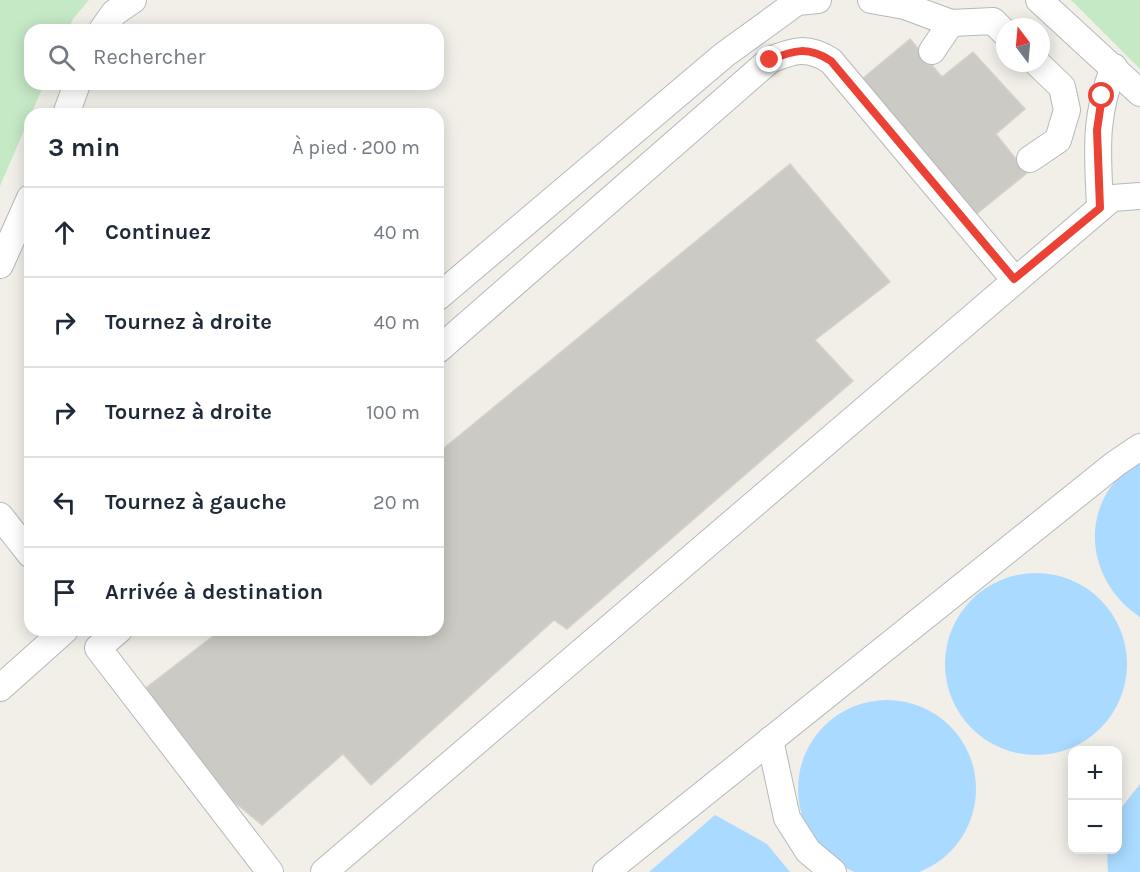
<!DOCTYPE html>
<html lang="fr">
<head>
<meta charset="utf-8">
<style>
  :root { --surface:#fff; --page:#f2f2f3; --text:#1f2937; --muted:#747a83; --line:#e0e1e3 }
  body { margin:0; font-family:Karla,sans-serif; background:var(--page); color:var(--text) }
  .controls { position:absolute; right:18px; bottom:18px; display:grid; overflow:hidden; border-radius:12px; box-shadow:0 3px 15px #0003 }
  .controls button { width:54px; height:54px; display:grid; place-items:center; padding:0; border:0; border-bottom:2px solid var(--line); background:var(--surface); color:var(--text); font:30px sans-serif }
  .compass { position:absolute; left:996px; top:18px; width:54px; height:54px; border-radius:50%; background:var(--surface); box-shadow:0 3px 15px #0003; rotate:344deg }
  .stop { position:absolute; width:18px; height:18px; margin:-14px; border:4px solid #ea4335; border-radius:50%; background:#fff }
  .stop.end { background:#ea4335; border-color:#fff; box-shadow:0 2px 6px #0008 }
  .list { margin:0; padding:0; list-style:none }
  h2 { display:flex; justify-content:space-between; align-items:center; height:78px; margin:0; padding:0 24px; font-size:26px }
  h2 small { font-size:20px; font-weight:400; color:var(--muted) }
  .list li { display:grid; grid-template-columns:39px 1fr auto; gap:18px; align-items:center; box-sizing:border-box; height:90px; padding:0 24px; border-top:2px solid var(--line) }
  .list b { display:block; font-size:22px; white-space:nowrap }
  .list em { font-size:20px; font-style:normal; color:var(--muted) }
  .icon { flex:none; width:33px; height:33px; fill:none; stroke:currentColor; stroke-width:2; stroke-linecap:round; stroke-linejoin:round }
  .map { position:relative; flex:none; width:1140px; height:872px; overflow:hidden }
  .search { position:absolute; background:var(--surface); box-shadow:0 3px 15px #0003; left:24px; top:24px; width:420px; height:66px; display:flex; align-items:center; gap:15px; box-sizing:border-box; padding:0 21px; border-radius:18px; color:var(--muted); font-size:22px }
  .panel { position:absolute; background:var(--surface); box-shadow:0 3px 15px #0003; left:24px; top:108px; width:420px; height:528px; border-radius:18px }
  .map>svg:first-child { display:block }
  .green { fill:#c5e8c5 }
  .water { fill:#aadaff }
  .building { fill:#cccac5; stroke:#d6d1c6; stroke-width:1.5 }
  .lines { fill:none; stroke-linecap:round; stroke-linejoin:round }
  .minor-casing { stroke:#b5b8bc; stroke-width:28 }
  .minor { stroke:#fff; stroke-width:26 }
  .route { stroke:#ea4335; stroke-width:8 }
</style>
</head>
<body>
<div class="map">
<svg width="1140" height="872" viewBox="0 0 1140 872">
  <rect width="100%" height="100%" fill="#f1efe8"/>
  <g class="green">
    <polygon points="0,0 89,0 73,19 68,30 30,30 30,84 44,84 0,186"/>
    <polygon points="1071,0 1140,0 1140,69"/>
  </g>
  <g class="water">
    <path d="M1140 460V617C1097 589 1080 532 1110 488 1118 476 1129 468 1140 460Z"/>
    <circle cx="1036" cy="664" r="91"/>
    <circle cx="887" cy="789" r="89"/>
    <polygon points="1140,784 1140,872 1108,872 1107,850 1118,850 1118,812"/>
    <polygon points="715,815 767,844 790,872 649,872"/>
  </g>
  <g class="building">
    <polygon points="910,39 942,77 973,52 1025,109 996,134 1027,173 974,216 862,79"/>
    <polygon points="790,164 890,282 815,340 853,381 567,629 554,620 371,785 343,754 262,825 192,767 146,688 221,630 438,630 438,453"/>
  </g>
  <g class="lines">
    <g class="minor-casing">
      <g id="minor">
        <polyline points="871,0 905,6 951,23 993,21 1005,33"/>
        <polyline points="1039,0 1140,93"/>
        <polyline points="102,30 114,13 133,0"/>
        <polyline points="932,51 951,23"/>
        <polyline points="66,114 77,84"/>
        <polyline points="1030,159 1058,140 1067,110 1062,87 1037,63"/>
        <path d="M1100 208C1098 154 1093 119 1114 67"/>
        <polyline points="0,265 30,198"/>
        <polyline points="438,297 724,55 797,2 818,0"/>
        <path d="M438 350 770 60C794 50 808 46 831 61L1014 279"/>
        <polyline points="0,516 30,554"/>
        <polyline points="119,630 98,648 270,872"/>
        <polyline points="0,688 65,630"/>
        <polyline points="770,740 787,818 808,851 833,872"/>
        <polyline points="324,872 1112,198 1140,196"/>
        <polyline points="606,872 1115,464 1140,447"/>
      </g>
    </g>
    <use href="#minor" class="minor"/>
  </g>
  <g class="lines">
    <path class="route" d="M770 60C794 50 808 46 831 61L1014 279 1100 208 1097 130 1102 96"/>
  </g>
</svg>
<div class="controls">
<button>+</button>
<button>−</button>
</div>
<svg class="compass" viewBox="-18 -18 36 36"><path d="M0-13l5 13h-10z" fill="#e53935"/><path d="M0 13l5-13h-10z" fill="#747a83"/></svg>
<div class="stop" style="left:1102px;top:96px"></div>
<div class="stop end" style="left:770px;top:60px"></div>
<div class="search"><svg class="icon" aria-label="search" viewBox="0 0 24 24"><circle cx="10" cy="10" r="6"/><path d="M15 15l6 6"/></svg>Rechercher</div>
<section class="panel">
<h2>3 min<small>À pied · 200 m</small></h2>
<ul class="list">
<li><svg class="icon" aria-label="ahead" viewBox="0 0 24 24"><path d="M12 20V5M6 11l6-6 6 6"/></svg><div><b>Continuez</b></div><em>40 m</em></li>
<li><svg class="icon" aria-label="right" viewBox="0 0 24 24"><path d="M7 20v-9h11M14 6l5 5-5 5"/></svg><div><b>Tournez à droite</b></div><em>40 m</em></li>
<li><svg class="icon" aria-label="right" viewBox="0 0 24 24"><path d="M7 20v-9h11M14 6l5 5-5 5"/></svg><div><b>Tournez à droite</b></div><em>100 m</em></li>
<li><svg class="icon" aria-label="left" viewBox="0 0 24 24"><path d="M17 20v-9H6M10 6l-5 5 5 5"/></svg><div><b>Tournez à gauche</b></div><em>20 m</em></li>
<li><svg class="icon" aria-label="arrive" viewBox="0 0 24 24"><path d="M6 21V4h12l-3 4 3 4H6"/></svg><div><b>Arrivée à destination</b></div></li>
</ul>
</section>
</div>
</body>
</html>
